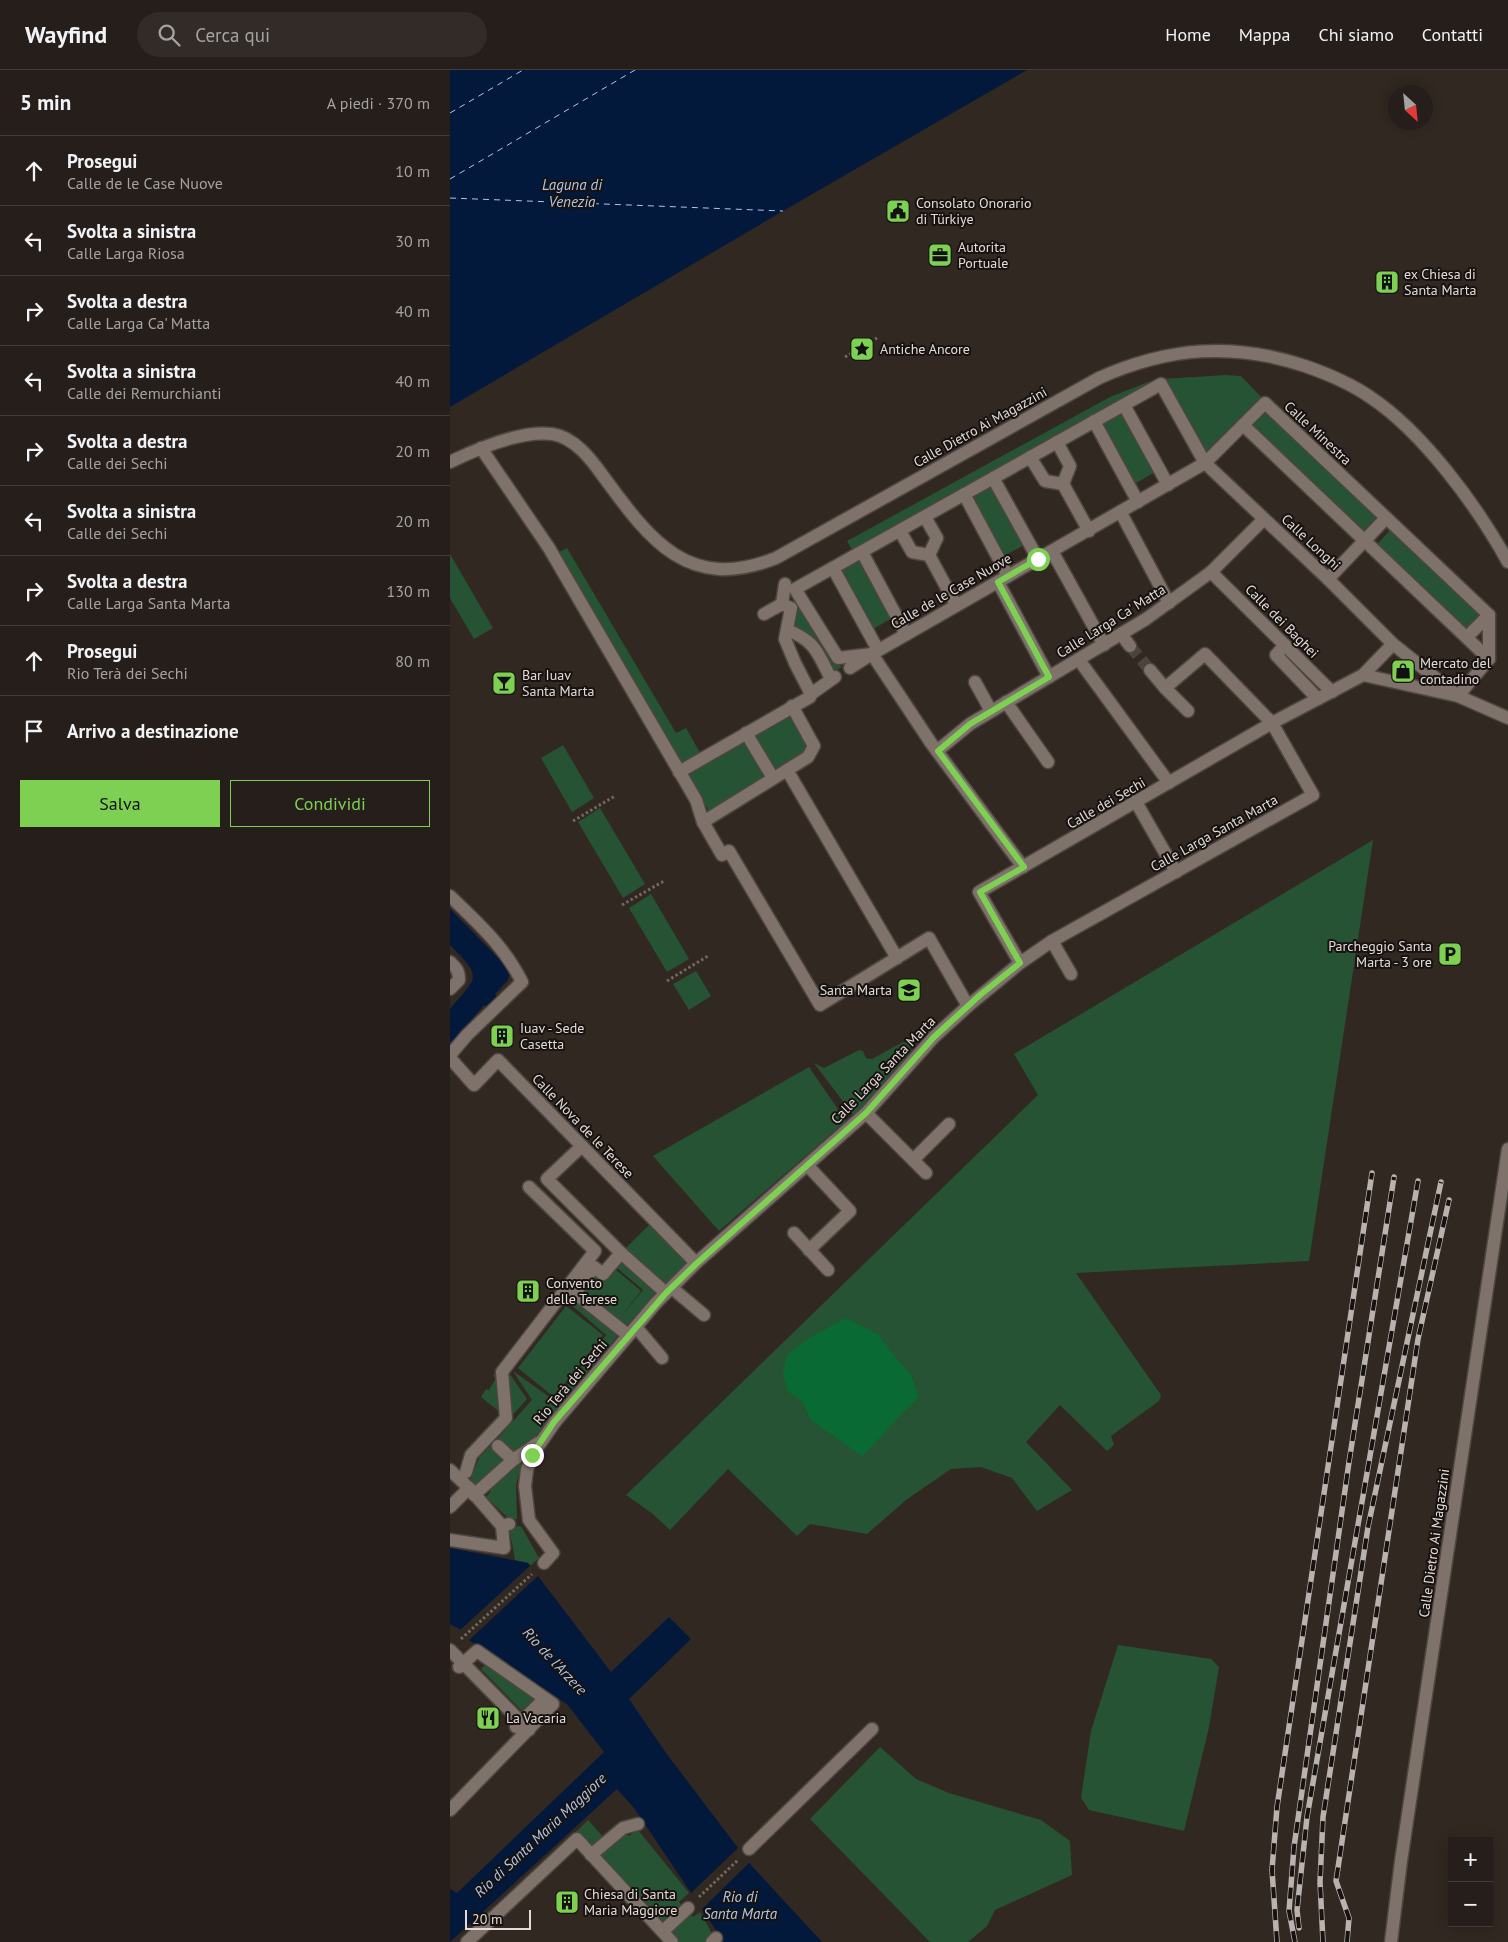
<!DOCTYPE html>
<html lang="it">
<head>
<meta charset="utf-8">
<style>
  :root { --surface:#261e1a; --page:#322b27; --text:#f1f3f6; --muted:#a4a2a2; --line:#423c39; --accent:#7ed053 }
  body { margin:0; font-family:"PT Sans",sans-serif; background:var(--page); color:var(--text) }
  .controls { position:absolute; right:15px; bottom:15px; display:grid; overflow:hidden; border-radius:0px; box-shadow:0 2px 12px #0003 }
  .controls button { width:45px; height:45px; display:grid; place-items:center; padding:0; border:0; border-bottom:1px solid var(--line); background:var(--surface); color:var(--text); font:25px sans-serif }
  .compass { position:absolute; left:938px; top:15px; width:45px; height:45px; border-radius:50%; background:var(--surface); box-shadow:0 2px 12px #0003; rotate:153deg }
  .scale { position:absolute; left:15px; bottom:12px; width:66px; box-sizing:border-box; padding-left:5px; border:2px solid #e2dbd7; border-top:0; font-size:14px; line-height:18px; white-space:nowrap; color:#e2dbd7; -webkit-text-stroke:4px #17120f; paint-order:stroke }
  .stop { position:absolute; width:15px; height:15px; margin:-11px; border:4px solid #7ed053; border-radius:50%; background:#fff }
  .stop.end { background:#7ed053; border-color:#fff; box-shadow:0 1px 5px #0008 }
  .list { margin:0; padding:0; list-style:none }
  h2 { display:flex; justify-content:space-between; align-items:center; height:65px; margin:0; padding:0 20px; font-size:21px }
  h2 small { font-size:16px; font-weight:400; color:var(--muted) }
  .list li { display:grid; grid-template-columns:32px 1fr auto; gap:15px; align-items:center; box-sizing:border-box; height:70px; padding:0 20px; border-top:1px solid var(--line) }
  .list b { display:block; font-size:19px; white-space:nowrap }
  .list p { margin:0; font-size:16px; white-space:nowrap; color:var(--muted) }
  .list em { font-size:16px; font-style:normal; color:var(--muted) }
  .actions { display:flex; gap:10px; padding:15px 20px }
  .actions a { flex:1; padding:11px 0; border:1px solid var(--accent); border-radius:0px; text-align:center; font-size:18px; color:var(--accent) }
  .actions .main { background:var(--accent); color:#111 }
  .icon { flex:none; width:28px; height:28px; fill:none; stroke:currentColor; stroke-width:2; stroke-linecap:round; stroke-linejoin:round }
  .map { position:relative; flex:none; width:1058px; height:1872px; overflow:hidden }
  header { display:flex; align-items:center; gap:30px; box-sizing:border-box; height:70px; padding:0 25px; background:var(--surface); border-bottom:1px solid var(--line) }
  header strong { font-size:24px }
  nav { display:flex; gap:28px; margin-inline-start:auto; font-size:18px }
  .search { width:350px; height:45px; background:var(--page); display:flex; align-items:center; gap:12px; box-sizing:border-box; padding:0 18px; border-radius:28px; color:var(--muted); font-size:19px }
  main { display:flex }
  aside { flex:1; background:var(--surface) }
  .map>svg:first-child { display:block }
  .green { fill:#265333 }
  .forest { fill:#096a33 }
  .water { fill:#02193b }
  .pier { fill:#322822 }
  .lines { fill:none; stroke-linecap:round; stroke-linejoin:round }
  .ferry { stroke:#adc7ec; stroke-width:1; stroke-dasharray:6 5; stroke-linecap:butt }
  .street-tunnel { stroke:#4c433d; stroke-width:12; stroke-dasharray:12 6; stroke-linecap:butt }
  .street-casing { stroke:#4e4640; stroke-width:15 }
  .path { stroke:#706862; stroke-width:3; stroke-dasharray:2.5 2.5; stroke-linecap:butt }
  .street { stroke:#7e726b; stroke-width:12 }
  .rail-casing { stroke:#b9b2ad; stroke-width:5.5 }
  .rail { stroke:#17120f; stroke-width:4; stroke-dasharray:11; stroke-linecap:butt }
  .route { stroke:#7ed053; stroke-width:6 }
  .labels { text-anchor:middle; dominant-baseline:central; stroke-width:4; stroke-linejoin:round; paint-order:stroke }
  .poi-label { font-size:14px; fill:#e2dbd7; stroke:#17120f; text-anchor:start }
  .street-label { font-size:14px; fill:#e2dbd7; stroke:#17120f }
  .water-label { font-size:15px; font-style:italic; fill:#adc7ec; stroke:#17120f }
</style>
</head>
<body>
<header>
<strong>Wayfind</strong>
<div class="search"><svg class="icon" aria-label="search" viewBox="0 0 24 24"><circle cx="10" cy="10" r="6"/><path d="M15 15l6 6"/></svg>Cerca qui</div>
<nav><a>Home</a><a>Mappa</a><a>Chi siamo</a><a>Contatti</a></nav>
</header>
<main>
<aside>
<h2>5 min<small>A piedi · 370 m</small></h2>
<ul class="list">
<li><svg class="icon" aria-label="ahead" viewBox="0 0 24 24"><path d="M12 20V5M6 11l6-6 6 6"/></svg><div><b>Prosegui</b><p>Calle de le Case Nuove</p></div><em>10 m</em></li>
<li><svg class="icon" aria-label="left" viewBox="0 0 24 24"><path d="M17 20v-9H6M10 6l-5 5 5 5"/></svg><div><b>Svolta a sinistra</b><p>Calle Larga Riosa</p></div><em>30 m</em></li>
<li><svg class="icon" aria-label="right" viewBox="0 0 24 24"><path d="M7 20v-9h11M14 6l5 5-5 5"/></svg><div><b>Svolta a destra</b><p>Calle Larga Ca' Matta</p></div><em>40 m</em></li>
<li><svg class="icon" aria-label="left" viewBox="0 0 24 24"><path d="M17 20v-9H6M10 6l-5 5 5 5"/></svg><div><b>Svolta a sinistra</b><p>Calle dei Remurchianti</p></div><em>40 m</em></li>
<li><svg class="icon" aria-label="right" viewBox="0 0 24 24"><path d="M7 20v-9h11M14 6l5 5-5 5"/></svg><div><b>Svolta a destra</b><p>Calle dei Sechi</p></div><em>20 m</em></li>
<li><svg class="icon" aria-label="left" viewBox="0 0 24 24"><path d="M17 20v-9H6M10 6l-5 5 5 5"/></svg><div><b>Svolta a sinistra</b><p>Calle dei Sechi</p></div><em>20 m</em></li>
<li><svg class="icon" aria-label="right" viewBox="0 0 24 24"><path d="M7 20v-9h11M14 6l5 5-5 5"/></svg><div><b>Svolta a destra</b><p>Calle Larga Santa Marta</p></div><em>130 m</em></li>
<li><svg class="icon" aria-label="ahead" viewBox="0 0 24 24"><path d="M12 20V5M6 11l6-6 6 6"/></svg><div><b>Prosegui</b><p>Rio Terà dei Sechi</p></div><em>80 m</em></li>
<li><svg class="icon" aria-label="arrive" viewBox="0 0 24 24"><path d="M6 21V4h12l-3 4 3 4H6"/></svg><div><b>Arrivo a destinazione</b></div></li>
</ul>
<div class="actions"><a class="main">Salva</a><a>Condividi</a></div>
</aside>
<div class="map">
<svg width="1058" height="1872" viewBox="0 0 1058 1872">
  <rect width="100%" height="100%" fill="#322822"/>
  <g class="green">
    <polygon points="776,305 791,306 814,330 763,384 751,384 712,313 404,483 397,471 660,327 698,312 711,309"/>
    <polygon points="673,339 707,401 681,416 647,354"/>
    <polygon points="817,341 928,446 911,463 800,358"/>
    <polygon points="541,412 576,474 550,488 516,426"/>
    <polygon points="941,459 1034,547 1017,565 925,477"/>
    <polygon points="117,478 226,663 236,658 253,688 342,636 364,676 262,746 103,485"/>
    <polygon points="0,484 43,558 24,569 0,528"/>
    <polygon points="410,486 444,547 421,560 387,499"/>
    <polygon points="340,512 385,592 392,597 382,603 340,557 344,523"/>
    <polygon points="113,675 144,728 122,742 91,688"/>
    <polygon points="150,738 195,814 173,828 128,752"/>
    <polygon points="923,770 859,1191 626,1203 711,1325 709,1331 661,1366 664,1375 657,1381 610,1335 576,1372 622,1420 587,1441 562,1408 531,1397 501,1399 456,1430 417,1464 360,1454 347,1466 278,1399 220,1460 203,1444 176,1425 588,1025 564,984"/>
    <polygon points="201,824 239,889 217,902 179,838"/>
    <polygon points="246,901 261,926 239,940 223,914"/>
    <polygon points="453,972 458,973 461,980 465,980 404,1046 364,993 374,998 409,980 413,981 416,988 422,989"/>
    <polygon points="359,997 396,1051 269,1161 203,1086"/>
    <polygon points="199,1155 239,1193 214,1217 174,1180"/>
    <polygon points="140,1180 149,1182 57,1300 77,1329 38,1372 16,1386 51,1343 31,1327 36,1319 39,1320 46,1308 43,1306 76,1263 74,1262"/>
    <polygon points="173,1189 208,1220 175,1259 130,1223 145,1204 154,1211 165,1199 191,1221 170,1248 193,1220 166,1197"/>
    <polygon points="123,1226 170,1263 77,1377 65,1386 48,1368 82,1330 63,1301 105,1331 156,1265 118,1232"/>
    <polygon points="116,1236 153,1265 104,1327 68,1298"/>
    <polygon points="41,1375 60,1390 26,1419 20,1411 29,1388"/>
    <polygon points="73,1388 66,1415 67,1449 59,1449 36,1427 41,1421 40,1420 34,1425 31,1423"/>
    <polygon points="71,1456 89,1488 80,1496 78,1493 65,1490 59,1457"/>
    <polygon points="668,1575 761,1589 769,1597 759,1657 734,1761 639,1740 631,1728 641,1661"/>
    <polygon points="37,1593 86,1627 72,1641 31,1599"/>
    <polygon points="430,1677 466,1709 499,1723 591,1750 620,1771 622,1805 545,1840 537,1856 518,1872 480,1872 360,1749"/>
    <polygon points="138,1750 155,1769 141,1781 124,1764"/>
    <polygon points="174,1760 179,1766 188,1760 239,1823 229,1832 233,1837 212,1856 145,1786"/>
    <polygon points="239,1842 243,1847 250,1842 263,1865 255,1872 226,1872 217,1862"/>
  </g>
  <path class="forest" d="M395 1248 428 1264 441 1282 461 1305 469 1327C448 1345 432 1367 412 1386L361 1350 352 1331 337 1321 333 1302 337 1285 358 1269Z"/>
  <g class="water">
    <polygon points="0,0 577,0 333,141 0,337"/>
    <path d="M0 839 56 896 60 904 57 911 45 924 48 927 38 937 34 935 0 975V939C29 905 32 908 0 875Z"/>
    <polygon points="0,1478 78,1493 161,1602 219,1547 241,1569 179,1629 216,1683 301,1795 372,1872 274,1872 184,1738 167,1719 0,1872 0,1819 7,1823 154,1682 117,1634 19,1570 22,1566 0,1554"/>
  </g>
  <g class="pier">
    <polygon points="82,1494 89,1505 17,1572 19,1567 8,1562"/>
    <polygon points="290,1776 301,1791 250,1841 239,1825"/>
  </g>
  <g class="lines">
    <g class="ferry">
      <polyline points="0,43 73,0"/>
      <polyline points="0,109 185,0"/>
      <polyline points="0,128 333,141"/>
    </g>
    <polyline class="street-tunnel" points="680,576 700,600"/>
    <g class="street-casing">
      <g id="street">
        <polyline points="674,335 718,415"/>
        <polyline points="644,351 688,432"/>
        <polyline points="793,355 1039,589 1008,626 1058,648"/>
        <polyline points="607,372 620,396 613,414"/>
        <polyline points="31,378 99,478 246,730 253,752 272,785 279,781 370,935 479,868 518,936"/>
        <polyline points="580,387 595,411 613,414 639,461"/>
        <path d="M0 392C27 379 71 360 102 364 124 367 141 389 153 406 200 470 238 523 326 488L649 308C718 277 783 272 855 296 878 304 900 313 920 327 973 362 1027 436 1058 492"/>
        <polyline points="543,408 588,489"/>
        <polyline points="514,424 558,506"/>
        <polyline points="671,443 719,533"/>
        <polyline points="475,447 487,468 479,485"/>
        <polyline points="450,461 462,482 479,485"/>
        <polyline points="602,481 654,575"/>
        <polyline points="412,482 456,564"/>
        <polyline points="479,485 506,535"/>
        <polyline points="383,498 428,580"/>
        <polyline points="761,502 882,622"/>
        <polyline points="878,509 936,448"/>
        <polyline points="548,512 599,607"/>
        <polyline points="332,534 335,514"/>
        <polyline points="314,544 332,534 341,538 335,569 345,593 361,624 385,607"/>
        <path d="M337 560C366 571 368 584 381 609"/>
        <polyline points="671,564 680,576"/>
        <polyline points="1017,567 1039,545"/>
        <polyline points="943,574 878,509 755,393 711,314 345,519 388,588 422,584 755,393 815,333 1039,545 1039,589"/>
        <polyline points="835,575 826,585 868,629"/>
        <polyline points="629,590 719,713"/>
        <polyline points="400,598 422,584 481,673 573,797"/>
        <polyline points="700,600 715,618 738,641"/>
        <polyline points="525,612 541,641"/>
        <polyline points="556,632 598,692"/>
        <polyline points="296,663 323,708"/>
        <polyline points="487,681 520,654 696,549 761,502 814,449"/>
        <polyline points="337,700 358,687 364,676 342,636"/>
        <polyline points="229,702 360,627 361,624"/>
        <polyline points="686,732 726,802"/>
        <polyline points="253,752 337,700 447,888"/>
        <path d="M0 826C29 854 54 876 72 912L17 965 0 985"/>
        <polyline points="602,871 621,904"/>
        <path d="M0 892C6 898 9 900 9 910L0 919"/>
        <polyline points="570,893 529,822 822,653 913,605 943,574 1008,626 913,605"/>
        <polyline points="0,988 24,1015 48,990 246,1193"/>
        <polyline points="416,1043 476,1103"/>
        <polyline points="132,1076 97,1109 171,1183 216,1223"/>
        <polyline points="463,1090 499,1054"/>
        <polyline points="358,1096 400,1141 359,1180"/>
        <polyline points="344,1163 378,1200"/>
        <polyline points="171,1183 153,1204 144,1197 125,1223 178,1265"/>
        <polyline points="222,1218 254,1245"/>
        <polyline points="186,1257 212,1288"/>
        <polyline points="48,1376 63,1390"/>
        <polyline points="0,1400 19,1418 52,1456"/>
        <polyline points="16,1402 21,1385 56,1348 52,1302 145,1181 79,1117"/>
        <polyline points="24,1425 63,1390 88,1373"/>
        <polyline points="0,1437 19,1418"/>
        <polyline points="0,1470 54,1478 52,1456 59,1454"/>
        <polyline points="94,1493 103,1483 79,1450 75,1416 77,1400 82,1385 105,1352 206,1233 246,1193 416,1043 484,967 518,936 570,893 602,871 863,725 822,653 755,584 715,618"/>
        <polyline points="0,1580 79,1660"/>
        <polyline points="66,1657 94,1629"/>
        <polyline points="0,1740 103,1634 27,1581 9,1597"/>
        <polyline points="299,1779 422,1659"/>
        <polyline points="141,1785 173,1758 188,1754"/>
        <polyline points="213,1861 238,1838"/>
        <polyline points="17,1872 127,1769 222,1872"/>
        <polyline points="262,1872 266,1868"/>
        <polyline points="941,1872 951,1791 1058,1079"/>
      </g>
    </g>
    <g class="path">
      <polyline points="395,287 427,268"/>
      <polyline points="123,751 165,726"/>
      <polyline points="172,835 214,811"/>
      <polyline points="217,911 258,886"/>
      <polyline points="11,1569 82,1504"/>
      <polyline points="249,1827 288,1790"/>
    </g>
    <use href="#street" class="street"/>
    <g class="rail-casing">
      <g id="rail">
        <polyline points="849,1858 847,1840 857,1747 968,1111"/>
        <polyline points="827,1872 822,1800 827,1737 922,1103"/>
        <polyline points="845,1872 839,1841 844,1777 899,1392 944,1107"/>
        <polyline points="873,1872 870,1812 873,1747 918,1457 991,1112"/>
        <polyline points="897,1872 899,1848 886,1811 968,1269 999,1130"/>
      </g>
    </g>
    <use href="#rail" class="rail"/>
  </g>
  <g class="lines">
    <polyline class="route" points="82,1385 104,1352 216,1223 246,1194 416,1043 484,967 530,925 570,893 530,822 574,797 488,681 520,654 599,607 548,512 588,489"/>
  </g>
  <defs>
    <g id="civic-square" transform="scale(1.25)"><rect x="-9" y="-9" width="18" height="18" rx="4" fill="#7ed053" stroke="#17120f"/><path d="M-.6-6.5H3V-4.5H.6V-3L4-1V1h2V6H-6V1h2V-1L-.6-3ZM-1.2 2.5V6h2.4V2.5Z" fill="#111"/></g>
    <g id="office-square" transform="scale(1.25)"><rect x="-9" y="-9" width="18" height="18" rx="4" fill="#7ed053" stroke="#17120f"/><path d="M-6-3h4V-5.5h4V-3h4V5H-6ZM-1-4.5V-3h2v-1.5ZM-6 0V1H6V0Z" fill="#111"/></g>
    <g id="building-square" transform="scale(1.25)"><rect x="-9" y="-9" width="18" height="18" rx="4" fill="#7ed053" stroke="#17120f"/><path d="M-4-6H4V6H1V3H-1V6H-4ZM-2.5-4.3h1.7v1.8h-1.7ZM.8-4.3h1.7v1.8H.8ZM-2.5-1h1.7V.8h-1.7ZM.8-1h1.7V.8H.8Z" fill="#111"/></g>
    <g id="sight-square" transform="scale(1.25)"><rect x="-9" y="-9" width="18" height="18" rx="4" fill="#7ed053" stroke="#17120f"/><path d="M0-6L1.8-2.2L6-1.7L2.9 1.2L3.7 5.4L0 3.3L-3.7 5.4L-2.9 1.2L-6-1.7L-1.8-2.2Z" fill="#111"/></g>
    <g id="shop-square" transform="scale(1.25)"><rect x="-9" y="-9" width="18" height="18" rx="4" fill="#7ed053" stroke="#17120f"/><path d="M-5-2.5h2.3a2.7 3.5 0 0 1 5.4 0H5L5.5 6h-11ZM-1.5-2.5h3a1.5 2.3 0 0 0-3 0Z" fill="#111"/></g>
    <g id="bar-square" transform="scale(1.25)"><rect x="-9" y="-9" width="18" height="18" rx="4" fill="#7ed053" stroke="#17120f"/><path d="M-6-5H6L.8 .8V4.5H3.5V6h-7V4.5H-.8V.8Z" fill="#111"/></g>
    <g id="parking-square" transform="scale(1.25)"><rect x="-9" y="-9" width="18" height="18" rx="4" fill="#7ed053" stroke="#17120f"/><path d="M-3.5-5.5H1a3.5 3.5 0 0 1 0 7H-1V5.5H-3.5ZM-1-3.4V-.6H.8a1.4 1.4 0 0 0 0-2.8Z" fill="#111"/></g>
    <g id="university-square" transform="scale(1.25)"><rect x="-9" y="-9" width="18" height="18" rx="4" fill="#7ed053" stroke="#17120f"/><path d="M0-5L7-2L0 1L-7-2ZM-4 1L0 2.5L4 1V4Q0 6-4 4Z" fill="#111"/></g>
    <g id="restaurant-square" transform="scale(1.25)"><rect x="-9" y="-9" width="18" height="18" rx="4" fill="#7ed053" stroke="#17120f"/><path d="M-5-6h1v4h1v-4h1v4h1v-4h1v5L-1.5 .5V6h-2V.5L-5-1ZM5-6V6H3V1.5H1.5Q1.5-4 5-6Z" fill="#111"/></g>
  </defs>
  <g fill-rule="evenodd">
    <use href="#civic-square" x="448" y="141"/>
    <use href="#office-square" x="490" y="185"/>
    <use href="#building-square" x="937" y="212"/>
    <use href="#sight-square" x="412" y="279"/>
    <use href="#shop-square" x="953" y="601"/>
    <use href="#bar-square" x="54" y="613"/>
    <use href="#parking-square" x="1000" y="884"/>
    <use href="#university-square" x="459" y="920"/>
    <use href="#building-square" x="52" y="966"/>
    <use href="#building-square" x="78" y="1221"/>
    <use href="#restaurant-square" x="38" y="1648"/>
    <use href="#building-square" x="117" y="1832"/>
  </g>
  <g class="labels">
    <g class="poi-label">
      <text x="466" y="133">Consolato Onorario<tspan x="466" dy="16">di Türkiye</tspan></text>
      <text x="508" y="177">Autorita<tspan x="508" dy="16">Portuale</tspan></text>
      <text x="954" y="204">ex Chiesa di<tspan x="954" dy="16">Santa Marta</tspan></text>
      <text x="430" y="279">Antiche Ancore</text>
      <text x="970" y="593">Mercato del<tspan x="970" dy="16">contadino</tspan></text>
      <text x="72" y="605">Bar Iuav<tspan x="72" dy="16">Santa Marta</tspan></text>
      <text x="982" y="876" text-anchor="end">Parcheggio Santa<tspan x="982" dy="16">Marta - 3 ore</tspan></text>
      <text x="442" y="920" text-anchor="end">Santa Marta</text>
      <text x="70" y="958">Iuav - Sede<tspan x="70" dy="16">Casetta</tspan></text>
      <text x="96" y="1213">Convento<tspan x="96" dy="16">delle Terese</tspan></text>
      <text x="56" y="1648">La Vacaria</text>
      <text x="134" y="1824">Chiesa di Santa<tspan x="134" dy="16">Maria Maggiore</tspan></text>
    </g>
    <g class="street-label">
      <text transform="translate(530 357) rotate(-29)">Calle Dietro Ai Magazzini</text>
      <text transform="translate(868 363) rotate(43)">Calle Minestra</text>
      <text transform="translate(861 472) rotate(43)">Calle Longhi</text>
      <text transform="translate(501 521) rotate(-30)">Calle de le Case Nuove</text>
      <text transform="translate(661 551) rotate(-32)">Calle Larga Ca' Matta</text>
      <text transform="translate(832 551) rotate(45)">Calle dei Baghei</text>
      <text transform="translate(656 733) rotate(-30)">Calle dei Sechi</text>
      <text transform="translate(764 763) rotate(-29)">Calle Larga Santa Marta</text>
      <text transform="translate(433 1000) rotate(-46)">Calle Larga Santa Marta</text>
      <text transform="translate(133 1056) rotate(46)">Calle Nova de le Terese</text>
      <text transform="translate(120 1312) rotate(-50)">Rio Terà dei Sechi</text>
      <text transform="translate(984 1473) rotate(-82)">Calle Dietro Ai Magazzini</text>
    </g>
    <g class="water-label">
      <text x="122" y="114">Laguna di<tspan x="122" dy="17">Venezia</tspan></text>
      <text transform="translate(105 1591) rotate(47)">Rio de l'Arzere</text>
      <text transform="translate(90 1765) rotate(-43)">Rio di Santa Maria Maggiore</text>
      <text x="290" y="1826">Rio di<tspan x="290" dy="17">Santa Marta</tspan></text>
    </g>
  </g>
</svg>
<div class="controls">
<button>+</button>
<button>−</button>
</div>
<svg class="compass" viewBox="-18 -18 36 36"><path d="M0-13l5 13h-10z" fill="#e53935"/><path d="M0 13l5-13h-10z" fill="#a4a2a2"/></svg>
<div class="scale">20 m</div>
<div class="stop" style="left:588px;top:489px"></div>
<div class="stop end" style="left:82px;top:1385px"></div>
</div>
</main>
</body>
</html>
